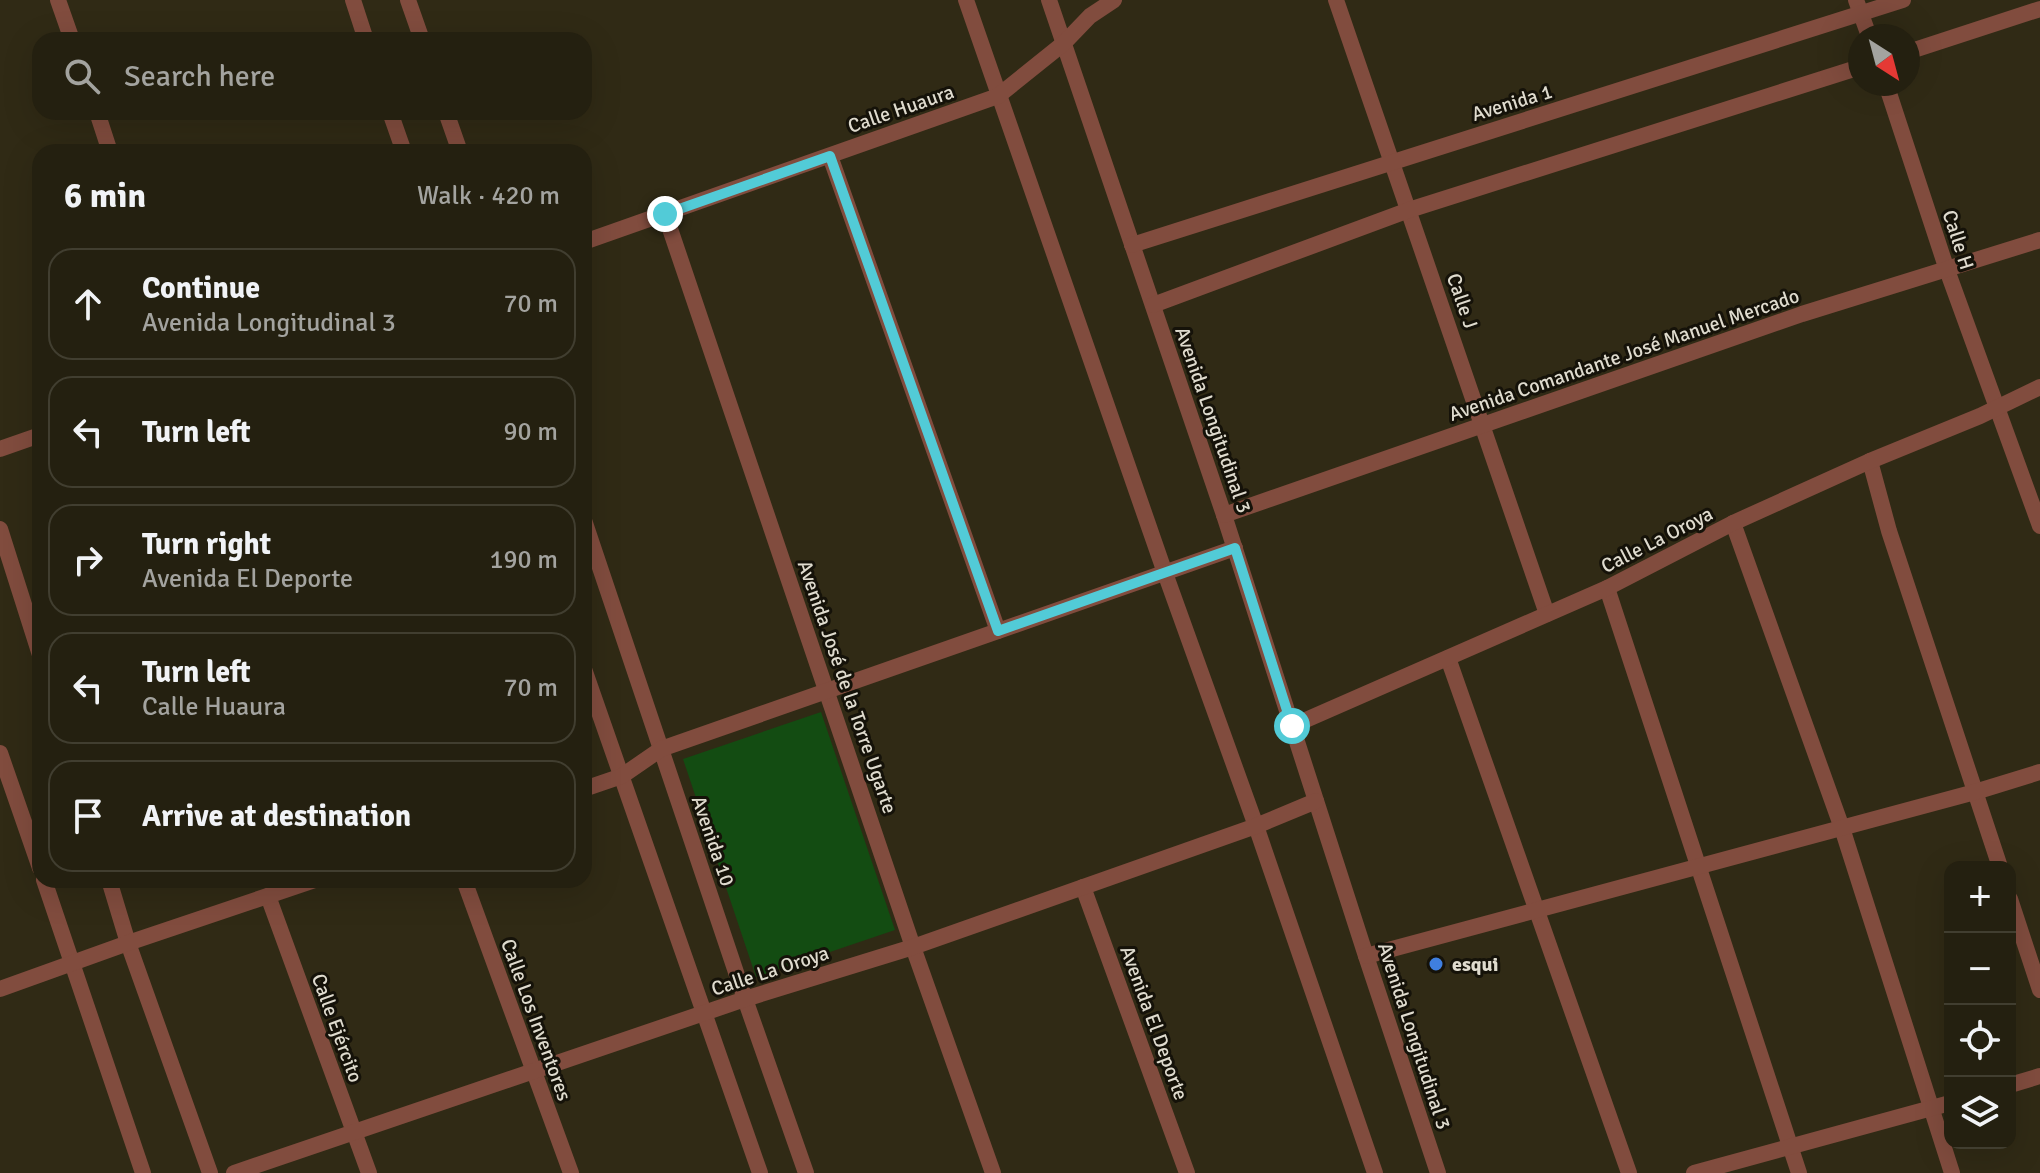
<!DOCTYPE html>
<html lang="en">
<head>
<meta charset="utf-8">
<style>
  :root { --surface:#242010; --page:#302d1e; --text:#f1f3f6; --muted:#a3a39f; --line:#413e30 }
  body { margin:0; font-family:Signika,sans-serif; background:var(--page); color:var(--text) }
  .controls { position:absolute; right:24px; bottom:24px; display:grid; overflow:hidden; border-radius:16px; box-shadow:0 8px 32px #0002 }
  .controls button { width:72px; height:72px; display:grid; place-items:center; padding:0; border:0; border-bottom:2px solid var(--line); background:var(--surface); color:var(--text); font:40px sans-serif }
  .compass { position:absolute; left:1848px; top:24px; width:72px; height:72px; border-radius:50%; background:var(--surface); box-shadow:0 8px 32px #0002; rotate:144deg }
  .stop { position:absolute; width:24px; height:24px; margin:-18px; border:6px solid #52cbd7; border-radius:50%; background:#fff }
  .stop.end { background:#52cbd7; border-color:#fff; box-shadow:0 2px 8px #0008 }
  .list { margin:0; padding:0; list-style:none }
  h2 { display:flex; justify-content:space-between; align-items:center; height:104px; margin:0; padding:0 32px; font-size:34px }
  h2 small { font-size:26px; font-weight:400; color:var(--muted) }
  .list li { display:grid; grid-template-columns:52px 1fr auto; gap:24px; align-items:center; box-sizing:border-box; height:112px; margin:0 16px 16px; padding:0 16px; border:2px solid var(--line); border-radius:24px }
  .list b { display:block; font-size:30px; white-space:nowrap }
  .list p { margin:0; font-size:26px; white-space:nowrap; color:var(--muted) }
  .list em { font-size:26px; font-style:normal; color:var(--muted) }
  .icon { flex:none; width:44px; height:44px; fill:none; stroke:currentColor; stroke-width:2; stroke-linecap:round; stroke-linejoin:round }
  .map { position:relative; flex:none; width:2040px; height:1173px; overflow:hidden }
  .search { position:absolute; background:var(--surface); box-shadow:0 8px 32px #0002; left:32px; top:32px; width:560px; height:88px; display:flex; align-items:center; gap:20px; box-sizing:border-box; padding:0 28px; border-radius:24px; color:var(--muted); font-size:30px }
  .panel { position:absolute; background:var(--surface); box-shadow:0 8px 32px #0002; left:32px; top:144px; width:560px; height:744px; border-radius:24px }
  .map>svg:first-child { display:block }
  .green { fill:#134c12 }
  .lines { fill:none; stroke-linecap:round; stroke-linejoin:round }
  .street { stroke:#814c3e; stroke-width:16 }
  .route { stroke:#52cbd7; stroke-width:10 }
  .shop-dot { fill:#3f7fe0; stroke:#151209; stroke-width:3 }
  .labels { text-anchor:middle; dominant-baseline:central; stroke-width:6; stroke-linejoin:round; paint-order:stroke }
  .street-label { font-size:20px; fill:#dfdbce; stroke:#151209 }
  .poi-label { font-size:20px; font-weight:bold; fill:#dfdbce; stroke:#151209; text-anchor:start }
</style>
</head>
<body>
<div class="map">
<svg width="2040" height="1173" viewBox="0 0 2040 1173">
  <rect width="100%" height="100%" fill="#302a15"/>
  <polygon class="green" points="821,712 895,930 756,977 683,759"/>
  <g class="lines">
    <g class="street">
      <polyline points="58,0 72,40"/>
      <polyline points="353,0 366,40"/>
      <polyline points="408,0 422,40"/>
      <polyline points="966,0 1165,573 1256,826 1375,1173"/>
      <polyline points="1049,0 1224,515 1366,956 1438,1173"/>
      <polyline points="1336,0 1547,614"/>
      <polyline points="1856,0 1869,36"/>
      <polyline points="1908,52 2040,9"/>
      <polyline points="1886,84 1947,270 2040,526"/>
      <polyline points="97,112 110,152"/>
      <polyline points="390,112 404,152"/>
      <polyline points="446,112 460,152"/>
      <polyline points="830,156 998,631"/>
      <polyline points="665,214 913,947 993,1173"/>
      <polyline points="584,242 998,96 1064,43 1090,16 1114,0"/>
      <polyline points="1132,245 1903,0"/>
      <polyline points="1153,305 1409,210 1860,67"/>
      <polyline points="0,449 40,435"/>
      <polyline points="1870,461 1889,531 2000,867"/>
      <polyline points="1224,515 1802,314 2040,240"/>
      <polyline points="584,520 745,999 806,1173"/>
      <polyline points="1733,523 1842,828 1952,1173"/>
      <polyline points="0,529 40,655"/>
      <polyline points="1607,588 1799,1173"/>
      <polyline points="1448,658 1629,1173"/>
      <polyline points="584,669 760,1173"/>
      <polyline points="1292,726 1607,588 1733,523 1870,461 1980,416 2040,387"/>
      <polyline points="0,753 40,868"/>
      <polyline points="584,789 622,776 661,749 1235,548"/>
      <polyline points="44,880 143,1173"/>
      <polyline points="109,880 128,943 210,1173"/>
      <polyline points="464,880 571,1173"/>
      <polyline points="1083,887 1187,1173"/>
      <polyline points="268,896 369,1173"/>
      <polyline points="2010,899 2040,990"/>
      <polyline points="1366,956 1975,792 2040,772"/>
      <polyline points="0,989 128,943 315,880"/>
      <polyline points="2010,1085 2040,1076"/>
      <polyline points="234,1173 745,999 913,947 1256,826 1316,801"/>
      <polyline points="1694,1173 1950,1103"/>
    </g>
  </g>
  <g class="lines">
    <polyline class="route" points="665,214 830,156 998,631 1235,548 1292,726"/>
  </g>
  <circle class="shop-dot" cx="1436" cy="964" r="8"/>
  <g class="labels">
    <g class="street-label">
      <text transform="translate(1512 103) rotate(-17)">Avenida 1</text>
      <text transform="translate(901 109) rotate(-19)">Calle Huaura</text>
      <text transform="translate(1958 240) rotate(72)">Calle H</text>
      <text transform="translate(1462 301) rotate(71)">Calle J</text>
      <text transform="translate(1624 355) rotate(-19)">Avenida Comandante José Manuel Mercado</text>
      <text transform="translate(1213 420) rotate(71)">Avenida Longitudinal 3</text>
      <text transform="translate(1657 540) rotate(-27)">Calle La Oroya</text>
      <text transform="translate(847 687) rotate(71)">Avenida José de la Torre Ugarte</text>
      <text transform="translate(713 841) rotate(71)">Avenida 10</text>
      <text transform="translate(770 971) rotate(-18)">Calle La Oroya</text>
      <text transform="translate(536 1020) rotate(70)">Calle Los Inventores</text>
      <text transform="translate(1154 1023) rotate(70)">Avenida El Deporte</text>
      <text transform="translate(337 1028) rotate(70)">Calle Ejército</text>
      <text transform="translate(1414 1036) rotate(72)">Avenida Longitudinal 3</text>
    </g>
    <g class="poi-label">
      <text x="1452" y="964">esqui</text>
    </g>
  </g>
</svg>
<div class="controls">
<button>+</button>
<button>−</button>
<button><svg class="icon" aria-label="locate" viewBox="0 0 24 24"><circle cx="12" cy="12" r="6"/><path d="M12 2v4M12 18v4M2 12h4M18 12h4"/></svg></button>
<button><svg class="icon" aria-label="layers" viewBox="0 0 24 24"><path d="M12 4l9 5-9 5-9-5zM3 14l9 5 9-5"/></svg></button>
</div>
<svg class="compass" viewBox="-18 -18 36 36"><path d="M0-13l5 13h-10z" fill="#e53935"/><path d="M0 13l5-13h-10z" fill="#a3a39f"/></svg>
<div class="stop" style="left:1292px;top:726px"></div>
<div class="stop end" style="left:665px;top:214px"></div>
<div class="search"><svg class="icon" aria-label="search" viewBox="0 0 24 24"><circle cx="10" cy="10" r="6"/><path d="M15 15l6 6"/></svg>Search here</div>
<section class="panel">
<h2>6 min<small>Walk · 420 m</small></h2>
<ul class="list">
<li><svg class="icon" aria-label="ahead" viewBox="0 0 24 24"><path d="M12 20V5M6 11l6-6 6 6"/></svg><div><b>Continue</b><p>Avenida Longitudinal 3</p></div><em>70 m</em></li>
<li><svg class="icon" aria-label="left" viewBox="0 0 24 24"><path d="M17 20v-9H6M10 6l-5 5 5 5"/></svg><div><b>Turn left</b></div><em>90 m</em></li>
<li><svg class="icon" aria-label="right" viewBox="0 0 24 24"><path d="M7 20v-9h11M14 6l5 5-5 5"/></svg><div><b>Turn right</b><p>Avenida El Deporte</p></div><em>190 m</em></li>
<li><svg class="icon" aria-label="left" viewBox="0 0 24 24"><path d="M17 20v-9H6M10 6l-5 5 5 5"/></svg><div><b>Turn left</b><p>Calle Huaura</p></div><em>70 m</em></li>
<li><svg class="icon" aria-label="arrive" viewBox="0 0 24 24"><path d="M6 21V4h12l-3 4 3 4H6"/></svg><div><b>Arrive at destination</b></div></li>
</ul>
</section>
</div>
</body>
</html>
